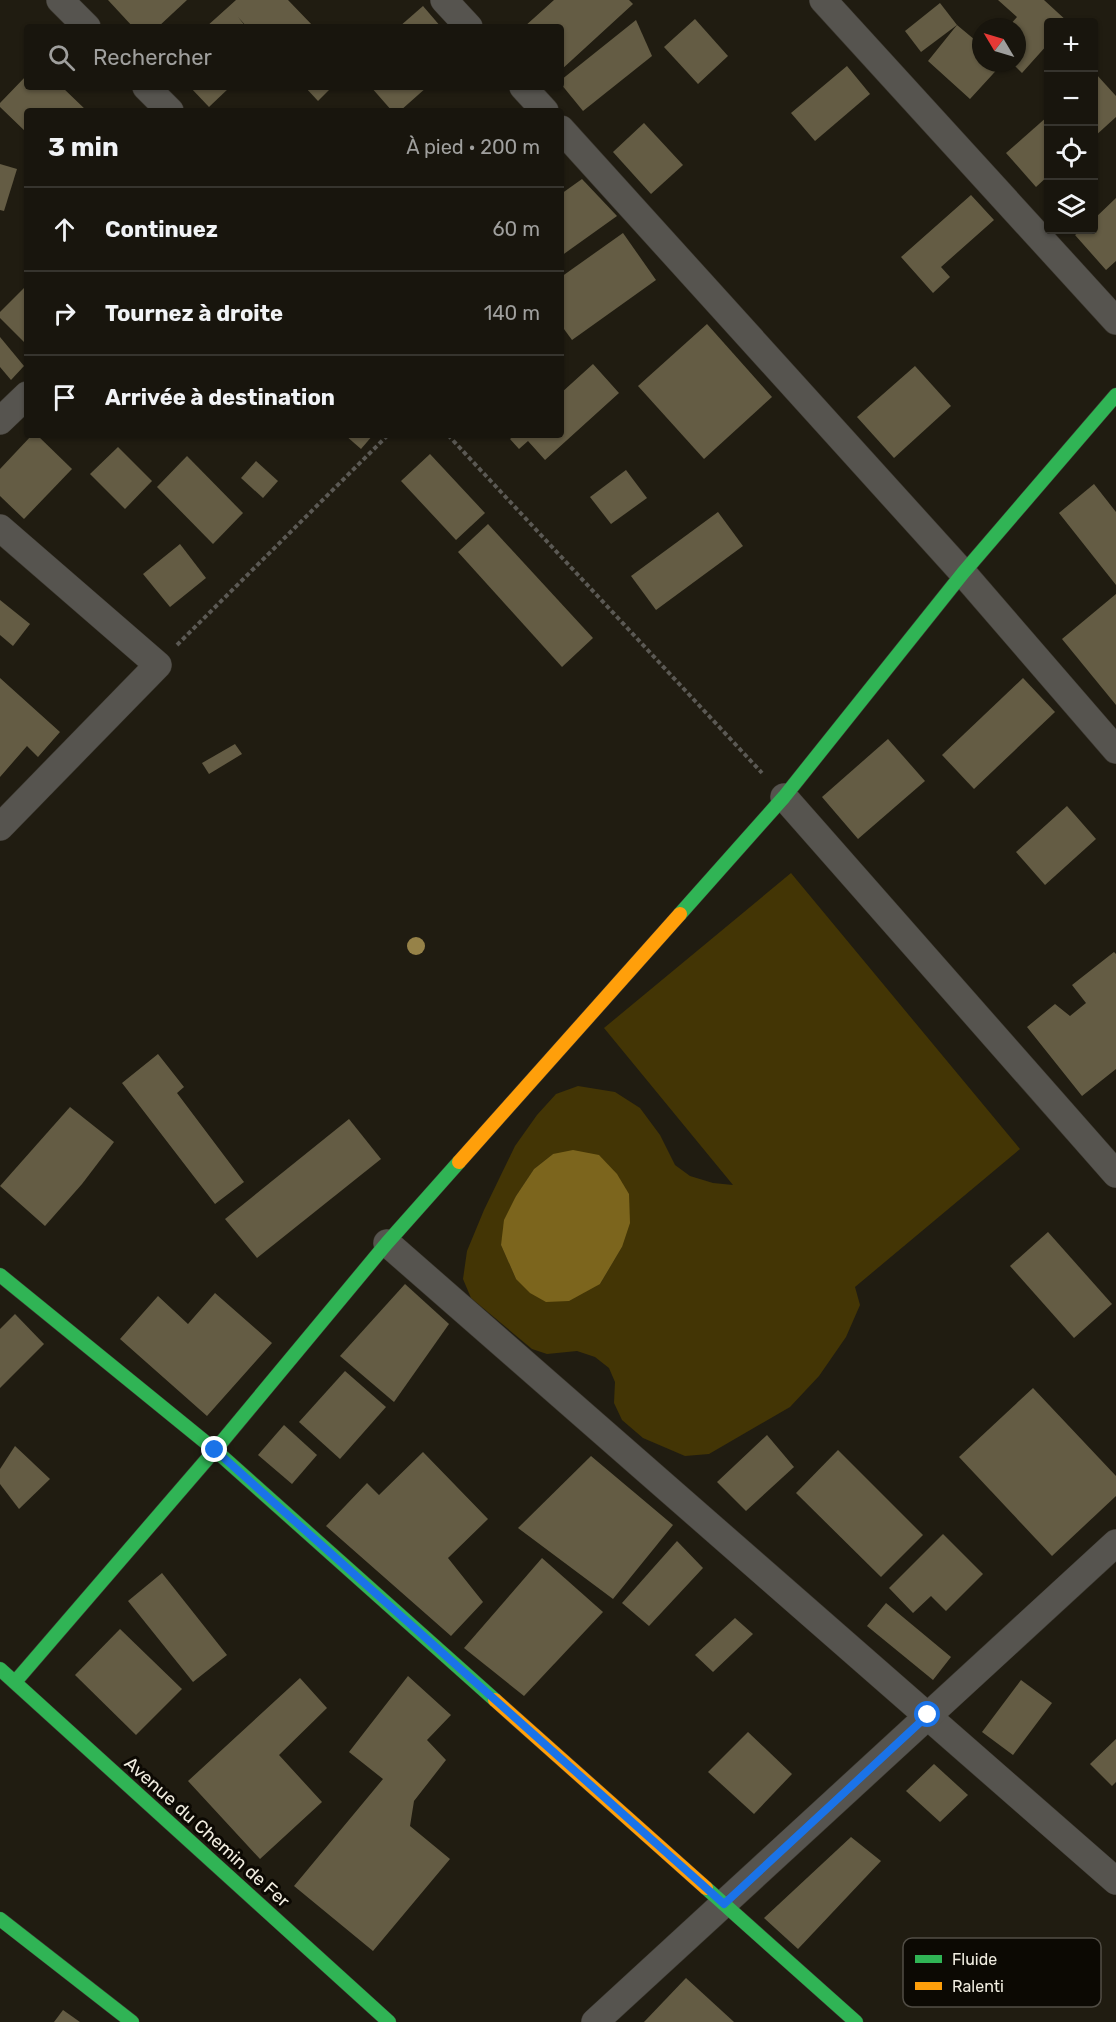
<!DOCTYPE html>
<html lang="fr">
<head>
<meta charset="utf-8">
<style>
  :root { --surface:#18150d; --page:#25221b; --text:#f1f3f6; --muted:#9f9f9d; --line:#36342e }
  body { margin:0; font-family:Rubik,sans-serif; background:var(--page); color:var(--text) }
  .controls { position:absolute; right:18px; top:18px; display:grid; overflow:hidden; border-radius:6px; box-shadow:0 2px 4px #0004 }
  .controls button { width:54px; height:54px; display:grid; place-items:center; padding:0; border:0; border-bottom:2px solid var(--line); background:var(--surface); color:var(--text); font:30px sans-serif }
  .compass { position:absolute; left:972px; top:18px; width:54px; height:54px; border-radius:50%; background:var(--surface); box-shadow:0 2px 4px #0004; rotate:308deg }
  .stop { position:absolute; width:18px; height:18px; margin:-14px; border:4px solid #1a73e8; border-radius:50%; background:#fff }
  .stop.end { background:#1a73e8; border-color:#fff; box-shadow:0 2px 6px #0008 }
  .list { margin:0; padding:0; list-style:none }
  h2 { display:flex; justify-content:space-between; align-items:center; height:78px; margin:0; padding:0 24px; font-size:26px }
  h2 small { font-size:20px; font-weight:400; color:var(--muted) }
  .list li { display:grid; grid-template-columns:39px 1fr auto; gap:18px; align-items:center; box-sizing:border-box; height:84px; padding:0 24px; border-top:2px solid var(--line) }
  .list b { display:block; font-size:22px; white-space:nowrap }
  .list em { font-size:20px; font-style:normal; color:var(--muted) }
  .icon { flex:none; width:33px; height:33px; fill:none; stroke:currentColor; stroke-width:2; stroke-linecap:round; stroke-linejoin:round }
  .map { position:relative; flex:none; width:1116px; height:2022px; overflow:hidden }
  .search { position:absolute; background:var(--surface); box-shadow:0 2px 4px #0004; left:24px; top:24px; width:540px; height:66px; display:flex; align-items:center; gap:15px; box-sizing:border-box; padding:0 21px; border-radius:6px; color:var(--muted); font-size:22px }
  .panel { position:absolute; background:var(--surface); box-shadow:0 2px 4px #0004; left:24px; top:108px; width:540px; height:330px; border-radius:6px }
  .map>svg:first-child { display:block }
  .green { fill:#433505; fill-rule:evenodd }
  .water { fill:#7c651d }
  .building { fill:#645c44 }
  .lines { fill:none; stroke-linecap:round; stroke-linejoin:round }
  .street-casing { stroke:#3c3830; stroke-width:28 }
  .fast-casing { stroke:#3c3830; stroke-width:15 }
  .slow-casing { stroke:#3c3830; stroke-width:15 }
  .path { stroke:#5b5954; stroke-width:4; stroke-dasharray:4.5 3; stroke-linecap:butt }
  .street { stroke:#56544f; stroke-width:27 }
  .fast { stroke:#30b455; stroke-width:14 }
  .slow { stroke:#ff9f0a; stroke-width:14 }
  .tree { fill:#968248 }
  .route { stroke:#1a73e8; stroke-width:8 }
  .labels { text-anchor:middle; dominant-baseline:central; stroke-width:6; stroke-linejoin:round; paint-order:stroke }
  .street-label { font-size:18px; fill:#f1ede0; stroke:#0c0903 }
  .key { fill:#0c0903; stroke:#514d45; stroke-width:1.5 }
  .key-label { font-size:16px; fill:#f1ede0 }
</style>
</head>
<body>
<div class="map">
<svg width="1116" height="2022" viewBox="0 0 1116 2022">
  <rect width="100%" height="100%" fill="#201c11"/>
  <path class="green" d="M791 873 1020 1149 855 1287 860 1305 846 1337 819 1376 790 1407 709 1454 685 1456 643 1438 622 1420 614 1403 615 1382 609 1368 595 1357 577 1351 547 1354 532 1349 471 1298 463 1279 467 1251 484 1210 515 1146 537 1115 556 1094 578 1086 615 1092 640 1108 660 1135 675 1165 690 1176 713 1183 733 1185 604 1028ZM553 1154 622 1247 600 1284 516 1279 501 1245 516 1196 534 1169Z"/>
  <polygon class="water" points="573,1150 599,1155 617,1174 629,1194 630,1223 622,1247 600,1284 569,1301 546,1302 530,1293 516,1279 501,1245 504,1220 516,1196 534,1169 553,1154"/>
  <g class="building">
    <polygon points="108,0 187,0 158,27 133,27"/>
    <polygon points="236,0 288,0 314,27 247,27 238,17 246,27 206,27"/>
    <polygon points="554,0 629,0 633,4 561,70 561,27 524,27"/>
    <polygon points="998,0 1044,0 1068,22 1048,22 1048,44 1022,73 1012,63 1017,63 1017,27 1008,27 1017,17"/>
    <polygon points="940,3 957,25 921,52 905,31"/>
    <polygon points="423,6 441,27 399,27"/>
    <polygon points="695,19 728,56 698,84 664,47"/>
    <polygon points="636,20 652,56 583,111 561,84 561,80"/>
    <polygon points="957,25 981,45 981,63 1003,63 970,99 928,61"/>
    <polygon points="847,66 870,94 815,141 791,113"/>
    <polygon points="1096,74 1116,96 1116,117 1094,137 1094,76"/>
    <polygon points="27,75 27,87 62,87 87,111 27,111 27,133 0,107 0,103"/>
    <polygon points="190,87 230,87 209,107"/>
    <polygon points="305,87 332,87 318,101"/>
    <polygon points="371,87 427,87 400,111 392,111"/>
    <polygon points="1048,116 1048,176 1036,187 1006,153"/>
    <polygon points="644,123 683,165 651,194 613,152"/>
    <polygon points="0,164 17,169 4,211 0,210"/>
    <polygon points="582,179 617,216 561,256 561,194"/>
    <polygon points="971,195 994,220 941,267 950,277 933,293 901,257"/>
    <polygon points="1116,198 1116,261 1106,270 1075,235 1082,230 1094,230 1094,219"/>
    <polygon points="623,233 656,280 572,340 561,325 561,277"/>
    <polygon points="27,285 27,345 0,318 0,312"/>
    <polygon points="707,324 772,397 704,459 638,386"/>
    <polygon points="0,337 24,366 11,380 0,367"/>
    <polygon points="593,364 619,393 545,460 528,441 519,449 510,439 515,435 561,435 561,393"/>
    <polygon points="915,366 951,406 894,458 857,417"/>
    <polygon points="32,435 37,435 72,469 24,519 0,496 0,469"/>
    <polygon points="345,435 373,435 361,449"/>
    <polygon points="118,447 152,481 125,509 90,474"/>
    <polygon points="430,454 485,513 456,540 401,481"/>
    <polygon points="187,456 243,513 213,544 157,487"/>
    <polygon points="256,461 278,481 263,498 241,478"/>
    <polygon points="626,470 647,498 611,524 590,497"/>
    <polygon points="1094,484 1116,512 1116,585 1059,513"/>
    <polygon points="718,512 743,546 656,610 631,576"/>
    <polygon points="488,524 593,638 562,667 458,552"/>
    <polygon points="180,544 206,578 170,607 143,574"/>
    <polygon points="1116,594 1116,705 1062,639"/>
    <polygon points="0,600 30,624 13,646 0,635"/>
    <polygon points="0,678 60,732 38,757 27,746 0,777"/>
    <polygon points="1023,678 1055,712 974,789 942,755"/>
    <polygon points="888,739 925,781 858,839 822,797"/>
    <polygon points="235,744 242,754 209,774 202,763"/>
    <polygon points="1067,806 1096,839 1045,885 1016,852"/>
    <polygon points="1114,952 1116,954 1116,1069 1082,1096 1027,1027 1055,1004 1070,1016 1086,1003 1072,985"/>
    <polygon points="158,1054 184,1087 177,1093 244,1182 215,1204 122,1083"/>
    <polygon points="70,1107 114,1142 82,1184 45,1226 0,1186"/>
    <polygon points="349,1119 381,1159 257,1258 225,1219"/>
    <polygon points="1048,1232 1112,1304 1074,1338 1010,1266"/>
    <polygon points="405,1284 449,1324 394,1402 340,1356"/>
    <polygon points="215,1293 272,1343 207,1416 120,1339 158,1296 188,1324"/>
    <polygon points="15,1314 44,1344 0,1388 0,1329"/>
    <polygon points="345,1371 386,1407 340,1459 299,1422"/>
    <polygon points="1033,1388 1116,1476 1116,1496 1052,1556 959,1457"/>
    <polygon points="284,1425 317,1455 292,1484 258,1455"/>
    <polygon points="767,1435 794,1467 746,1511 717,1482"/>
    <polygon points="15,1446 50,1479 19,1509 0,1484 0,1469"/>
    <polygon points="838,1450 923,1535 881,1577 796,1493"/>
    <polygon points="423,1452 488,1519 448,1558 483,1602 451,1636 326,1526 367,1483 379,1495"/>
    <polygon points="591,1456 673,1525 613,1599 518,1528"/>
    <polygon points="943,1534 983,1574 946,1611 931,1596 913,1613 889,1588"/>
    <polygon points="677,1541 703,1568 649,1626 622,1603"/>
    <polygon points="542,1558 603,1612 524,1696 464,1648"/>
    <polygon points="162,1573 227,1655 193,1682 128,1601"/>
    <polygon points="886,1603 951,1657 933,1680 867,1626"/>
    <polygon points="735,1618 753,1634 713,1672 695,1655"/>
    <polygon points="120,1629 182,1689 136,1735 75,1675"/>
    <polygon points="408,1676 451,1715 427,1740 446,1760 414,1801 410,1826 450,1859 373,1951 294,1886 383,1779 349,1752"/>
    <polygon points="300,1678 327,1708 279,1755 322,1802 260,1859 188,1781"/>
    <polygon points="1021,1680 1052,1703 1013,1755 982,1732"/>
    <polygon points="748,1732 792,1774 754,1814 708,1772"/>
    <polygon points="1116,1739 1116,1782 1112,1786 1090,1764"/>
    <polygon points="934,1764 968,1795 940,1822 906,1791"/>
    <polygon points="851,1837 881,1861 798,1949 764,1918"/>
    <polygon points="686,1978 734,2022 644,2022"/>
    <polygon points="63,2010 80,2022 54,2022"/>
  </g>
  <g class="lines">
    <g class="street-casing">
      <g id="street">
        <polyline points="60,0 87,27"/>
        <polyline points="444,0 469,27"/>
        <polyline points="823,0 1116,321"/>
        <polyline points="146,87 170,111"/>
        <polyline points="523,87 545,111"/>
        <polyline points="561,129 963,573 1116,750"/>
        <polyline points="0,421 27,395"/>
        <polyline points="0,528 158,665 0,827"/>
        <polyline points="784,797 1116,1174"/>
        <polyline points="387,1243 1116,1881"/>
        <polyline points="595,2022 1116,1543"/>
      </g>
    </g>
    <g class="fast-casing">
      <g id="fast">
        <polyline points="680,914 784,797 963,573 1116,395"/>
        <polyline points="0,1275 215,1450 495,1700"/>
        <polyline points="0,1669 389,2022"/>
        <polyline points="15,1682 215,1450 387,1243 459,1162"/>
        <polyline points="706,1888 856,2022"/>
        <polyline points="0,1919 132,2022"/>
      </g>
    </g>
    <g class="slow-casing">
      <g id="slow">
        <polyline points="459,1162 680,914"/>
        <polyline points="495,1700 706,1888"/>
      </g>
    </g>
    <g class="path">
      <polyline points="448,435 762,773"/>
      <polyline points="177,645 388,435"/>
    </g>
    <use href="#street" class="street"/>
    <use href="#fast" class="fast"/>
    <use href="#slow" class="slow"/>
  </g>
  <circle class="tree" cx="416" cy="946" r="9"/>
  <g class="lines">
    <polyline class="route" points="215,1450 724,1904 928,1715"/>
  </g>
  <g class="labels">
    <g class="street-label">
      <text transform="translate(207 1832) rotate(42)">Avenue du Chemin de Fer</text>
    </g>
  </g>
  <rect x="903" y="1938" width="198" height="69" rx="9" class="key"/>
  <rect x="915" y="1955" width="27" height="8" fill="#30b455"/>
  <rect x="915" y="1982" width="27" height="8" fill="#ff9f0a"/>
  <g class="key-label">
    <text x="952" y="1965">Fluide</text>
    <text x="952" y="1992">Ralenti</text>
  </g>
</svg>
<div class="controls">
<button>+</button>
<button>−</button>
<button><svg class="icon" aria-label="locate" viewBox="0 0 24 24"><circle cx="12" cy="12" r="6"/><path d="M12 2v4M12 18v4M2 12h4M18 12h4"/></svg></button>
<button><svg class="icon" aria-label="layers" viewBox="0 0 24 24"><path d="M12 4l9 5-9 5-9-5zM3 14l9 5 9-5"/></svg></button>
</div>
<svg class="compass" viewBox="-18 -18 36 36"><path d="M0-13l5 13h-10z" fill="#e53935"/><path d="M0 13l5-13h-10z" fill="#9f9f9d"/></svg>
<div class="stop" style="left:928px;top:1715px"></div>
<div class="stop end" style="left:215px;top:1450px"></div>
<div class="search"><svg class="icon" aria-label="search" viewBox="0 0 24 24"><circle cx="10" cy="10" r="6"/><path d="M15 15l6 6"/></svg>Rechercher</div>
<section class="panel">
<h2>3 min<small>À pied · 200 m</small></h2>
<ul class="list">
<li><svg class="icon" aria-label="ahead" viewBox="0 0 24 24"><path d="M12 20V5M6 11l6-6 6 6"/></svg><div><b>Continuez</b></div><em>60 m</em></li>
<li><svg class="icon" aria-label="right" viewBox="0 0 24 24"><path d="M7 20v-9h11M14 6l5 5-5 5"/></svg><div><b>Tournez à droite</b></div><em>140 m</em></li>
<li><svg class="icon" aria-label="arrive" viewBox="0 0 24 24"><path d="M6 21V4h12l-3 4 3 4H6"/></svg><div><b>Arrivée à destination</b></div></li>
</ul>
</section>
</div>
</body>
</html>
